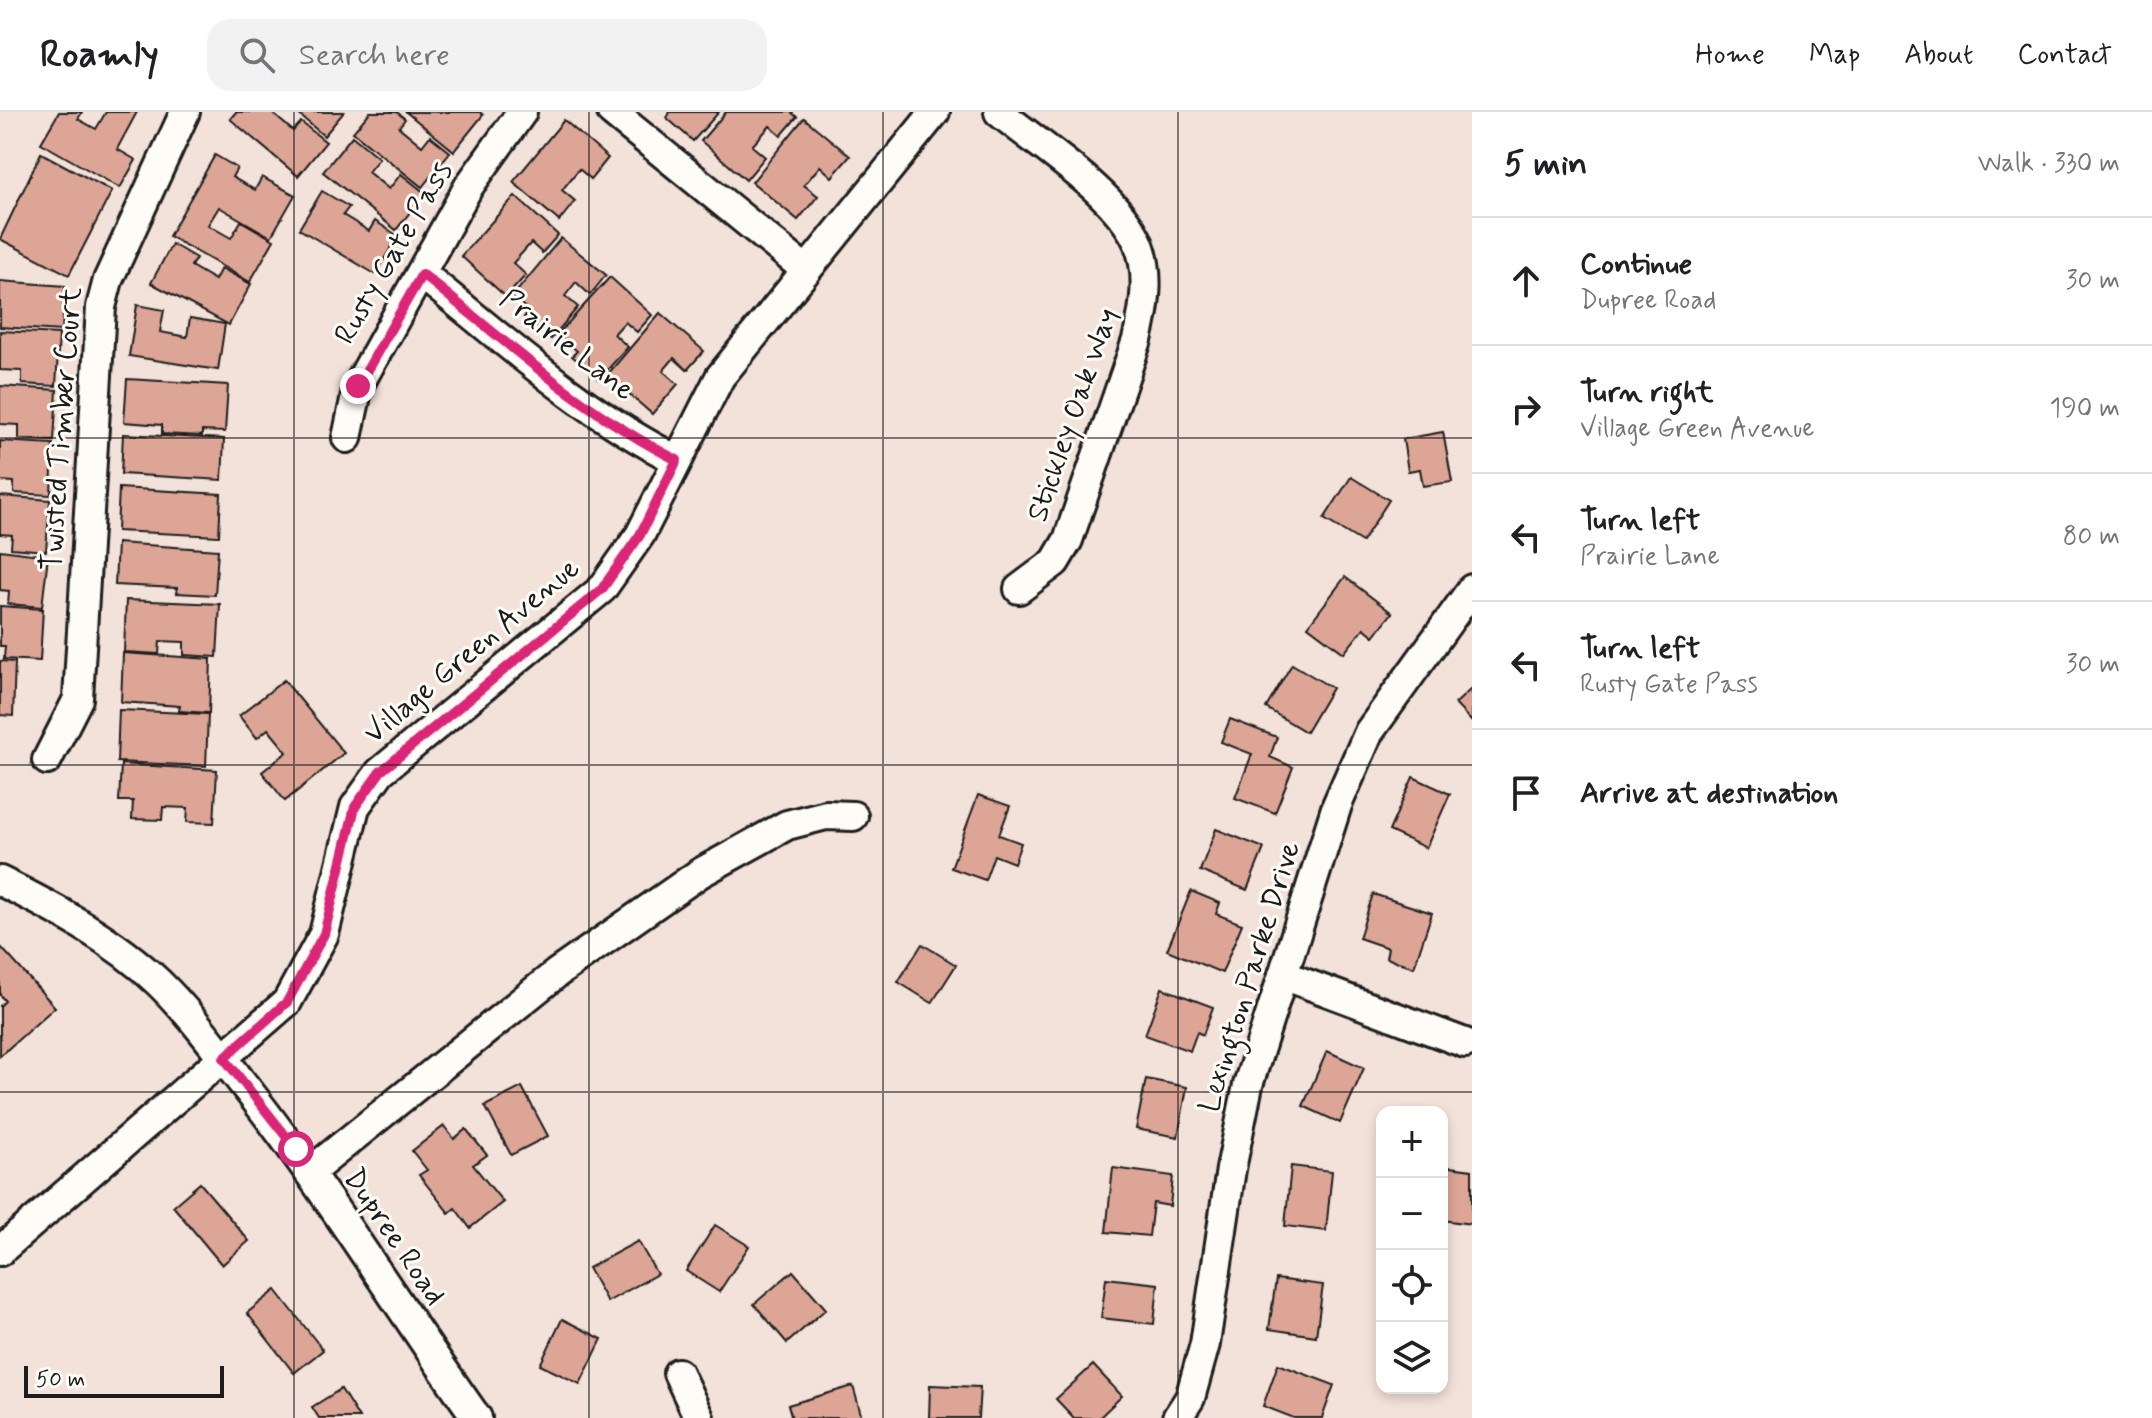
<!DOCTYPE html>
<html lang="en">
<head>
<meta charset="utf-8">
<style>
  :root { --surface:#fff; --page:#f2f2f2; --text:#202124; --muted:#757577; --line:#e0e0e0 }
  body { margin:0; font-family:Mynerve,sans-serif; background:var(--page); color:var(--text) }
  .controls { position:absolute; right:24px; bottom:24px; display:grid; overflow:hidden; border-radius:16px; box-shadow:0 4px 12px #0003 }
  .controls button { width:72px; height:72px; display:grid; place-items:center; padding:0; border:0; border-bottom:2px solid var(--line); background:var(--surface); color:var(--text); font:40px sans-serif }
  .scale { position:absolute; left:24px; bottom:20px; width:200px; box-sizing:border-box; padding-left:8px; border:4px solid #1c1c1c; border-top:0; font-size:22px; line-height:28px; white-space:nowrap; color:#1c1c1c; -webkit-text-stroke:6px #fdfcf7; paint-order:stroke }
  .stop { position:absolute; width:24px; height:24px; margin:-18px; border:6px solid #db2777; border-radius:50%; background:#fff }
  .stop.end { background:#db2777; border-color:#fff; box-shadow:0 2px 8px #0008 }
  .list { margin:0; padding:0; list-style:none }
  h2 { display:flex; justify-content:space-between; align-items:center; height:104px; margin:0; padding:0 32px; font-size:34px }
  h2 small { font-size:26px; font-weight:400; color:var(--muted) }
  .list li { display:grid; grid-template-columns:52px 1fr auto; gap:24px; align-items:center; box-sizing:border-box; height:128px; padding:0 32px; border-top:2px solid var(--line) }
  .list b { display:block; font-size:30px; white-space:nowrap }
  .list p { margin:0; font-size:26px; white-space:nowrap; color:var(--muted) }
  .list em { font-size:26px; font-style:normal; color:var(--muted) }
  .icon { flex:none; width:44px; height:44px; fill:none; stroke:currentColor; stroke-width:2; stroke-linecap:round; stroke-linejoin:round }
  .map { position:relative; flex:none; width:1472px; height:1306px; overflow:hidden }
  header { display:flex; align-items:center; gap:48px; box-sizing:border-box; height:112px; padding:0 40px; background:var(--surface); border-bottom:2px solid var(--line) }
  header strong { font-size:38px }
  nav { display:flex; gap:44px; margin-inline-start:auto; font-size:28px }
  .search { width:560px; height:72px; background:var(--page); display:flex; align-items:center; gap:20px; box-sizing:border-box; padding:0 28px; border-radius:24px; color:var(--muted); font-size:30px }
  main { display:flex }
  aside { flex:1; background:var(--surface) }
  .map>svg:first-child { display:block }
  .building { fill:#dda596; stroke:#1c1c1c; stroke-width:2 }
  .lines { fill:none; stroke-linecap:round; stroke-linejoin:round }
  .minor-casing { stroke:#1c1c1c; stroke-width:34 }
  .minor { stroke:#fdfcf7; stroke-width:28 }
  .route { stroke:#db2777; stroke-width:10 }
  .grid { fill:none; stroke:#1c1c1c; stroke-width:2; stroke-opacity:0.55 }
  .labels { text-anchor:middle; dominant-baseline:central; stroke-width:6; stroke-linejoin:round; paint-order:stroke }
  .street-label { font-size:30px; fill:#1c1c1c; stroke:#fdfcf7 }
</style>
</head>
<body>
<header>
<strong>Roamly</strong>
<div class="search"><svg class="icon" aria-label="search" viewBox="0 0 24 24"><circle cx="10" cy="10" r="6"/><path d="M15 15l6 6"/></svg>Search here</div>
<nav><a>Home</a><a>Map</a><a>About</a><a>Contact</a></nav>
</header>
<main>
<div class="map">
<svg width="1472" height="1306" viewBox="0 0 1472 1306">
  <rect width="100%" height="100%" fill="#f3e2da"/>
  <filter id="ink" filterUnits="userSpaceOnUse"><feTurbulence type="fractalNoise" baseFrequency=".0125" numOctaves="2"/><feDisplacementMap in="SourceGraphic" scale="16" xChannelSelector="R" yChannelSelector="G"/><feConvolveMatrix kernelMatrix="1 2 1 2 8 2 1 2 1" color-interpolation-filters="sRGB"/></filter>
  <g filter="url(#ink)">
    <g class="building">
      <polygon points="59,0 82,0 78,7 96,17 106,0 137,0 117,37 136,48 120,76 41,31"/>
      <polygon points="236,0 271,0 293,19 301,10 326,30 298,64 230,7"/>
      <polygon points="296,0 344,0 324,24"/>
      <polygon points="370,0 397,0 405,7 399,15 422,34 430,24 450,40 422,75 353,20"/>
      <polygon points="406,0 480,0 483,3 454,39"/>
      <polygon points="670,0 719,0 693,29 667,6"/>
      <polygon points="726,0 791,0 797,5 781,24 770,14 752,34 765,45 746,68 701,29"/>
      <polygon points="804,6 850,44 832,65 820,54 804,73 818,84 798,108 752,70"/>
      <polygon points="564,8 608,46 591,67 579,57 562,78 575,89 559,109 513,70"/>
      <polygon points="352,24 379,46 368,60 389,77 401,62 425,81 396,118 323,60"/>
      <polygon points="41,41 112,79 69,163 0,127"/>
      <polygon points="215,43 237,56 232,65 255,78 262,65 295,83 271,125 219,95 208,113 231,126 241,109 274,128 250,170 169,124"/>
      <polygon points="322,79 349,95 343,103 369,119 375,109 398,124 375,162 299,117"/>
      <polygon points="515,84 558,123 542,141 531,131 513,151 526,163 506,185 461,144"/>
      <polygon points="561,126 606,163 590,183 576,170 565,184 578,195 551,227 524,205 529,199 512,185"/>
      <polygon points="172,132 196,146 191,154 215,168 221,156 251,172 229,213 151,171"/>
      <polygon points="610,165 652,203 637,220 625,210 614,222 628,235 599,267 572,244 577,239 558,222"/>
      <polygon points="0,169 65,174 62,219 0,215"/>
      <polygon points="137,193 164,198 160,220 187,225 190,206 225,212 218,258 129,244"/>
      <polygon points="660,201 704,239 687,258 674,246 663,259 678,272 652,302 607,263"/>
      <polygon points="0,219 59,222 56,274 22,272 22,259 0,258"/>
      <polygon points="127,267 228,273 225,320 202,319 202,324 162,322 162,313 124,310"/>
      <polygon points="0,274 57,278 54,329 19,327 19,313 0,312"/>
      <polygon points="1443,320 1452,370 1423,374 1420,357 1408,359 1403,327"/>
      <polygon points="123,322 224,327 222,368 121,362"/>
      <polygon points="0,329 53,332 51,383 14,381 14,370 0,369"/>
      <polygon points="1351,365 1389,388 1362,430 1324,407"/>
      <polygon points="119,376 221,382 219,424 117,419"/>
      <polygon points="0,384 50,388 46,439 11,436 12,423 0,422"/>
      <polygon points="117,431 218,438 215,483 176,481 177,476 115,473"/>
      <polygon points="0,438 48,444 42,495 8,492 9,479 0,478"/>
      <polygon points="1345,465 1392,501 1374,524 1364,516 1344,541 1308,514"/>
      <polygon points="126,488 220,492 217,545 184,543 184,530 160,529 159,542 124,540"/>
      <polygon points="0,494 43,497 40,549 4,547 5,534 0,534"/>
      <polygon points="123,541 211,547 209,601 179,599 180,594 121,590"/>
      <polygon points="0,549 15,550 13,604 0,603"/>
      <polygon points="1292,552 1332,576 1306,620 1266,596"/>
      <polygon points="284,568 344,641 285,689 262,660 287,640 268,617 257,626 239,604"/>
      <polygon points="1472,576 1472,610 1455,592"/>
      <polygon points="119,598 208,602 206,654 117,650"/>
      <polygon points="1230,607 1277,625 1270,645 1293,655 1275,701 1235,686 1252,642 1221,630"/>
      <polygon points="121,652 217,658 214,711 187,710 188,696 163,695 162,708 132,707 133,689 119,689"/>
      <polygon points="1413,665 1450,682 1426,736 1389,719"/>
      <polygon points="978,683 1010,694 999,723 1021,731 1014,751 994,743 985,768 951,756"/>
      <polygon points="1216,717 1264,736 1247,778 1200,759"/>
      <polygon points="1191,779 1220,791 1216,802 1242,812 1222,861 1167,838"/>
      <polygon points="1373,782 1432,801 1414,855 1386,846 1388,836 1359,826"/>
      <polygon points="922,832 956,853 932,891 898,870"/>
      <polygon points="0,834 55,895 0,944 0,894 5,889 0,883"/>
      <polygon points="1162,876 1213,895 1203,923 1197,920 1190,939 1145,923"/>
      <polygon points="1327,939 1364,956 1340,1011 1303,994"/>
      <polygon points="1146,967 1187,975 1178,1025 1136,1017"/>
      <polygon points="522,975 548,1024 511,1043 485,994"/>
      <polygon points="444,1014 454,1027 466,1017 487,1043 473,1053 503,1090 470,1116 455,1096 449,1101 419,1063 427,1058 412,1039"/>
      <polygon points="1291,1054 1332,1059 1326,1119 1285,1114"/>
      <polygon points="1442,1054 1472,1058 1472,1112 1442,1108"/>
      <polygon points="1113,1056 1173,1064 1170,1094 1153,1091 1149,1124 1106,1120"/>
      <polygon points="200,1071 249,1129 222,1153 173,1094"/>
      <polygon points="715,1113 749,1134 719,1180 686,1159"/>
      <polygon points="638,1129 657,1162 607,1190 588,1156"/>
      <polygon points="793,1159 826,1197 787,1231 754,1192"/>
      <polygon points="1106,1166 1158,1172 1154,1212 1101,1206"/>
      <polygon points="1276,1167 1323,1173 1316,1224 1269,1217"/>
      <polygon points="276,1178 323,1238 294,1261 247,1201"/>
      <polygon points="562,1207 602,1227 580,1272 540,1253"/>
      <polygon points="1278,1252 1334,1273 1322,1306 1294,1306 1263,1294"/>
      <polygon points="1093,1253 1122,1284 1099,1306 1074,1306 1056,1287"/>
      <polygon points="930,1273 980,1275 978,1306 929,1306"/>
      <polygon points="853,1274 862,1306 792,1306 788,1293"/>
      <polygon points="341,1277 359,1306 319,1306 312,1295"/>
    </g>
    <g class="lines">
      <g class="minor-casing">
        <g id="minor">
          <polyline points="612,0 806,158"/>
          <path d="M999 0C1040 34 1116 81 1138 130 1151 161 1145 197 1137 228L1068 428 1055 450 1019 477"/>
          <path d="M422 162C504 228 583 301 677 348"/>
          <polyline points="347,326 358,274 469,74 522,0"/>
          <polyline points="47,648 78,587 101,195 108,168 185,0"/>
          <path d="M0 769C55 796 114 828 158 870 188 899 215 935 240 968 326 1076 397 1194 477 1306"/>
          <polyline points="1283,863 1465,931"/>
          <polyline points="310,1060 557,861 700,761 787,713 826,703 853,704"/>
          <polyline points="0,1139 287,890 324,822 355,695 380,660 602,477 640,423 720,265 935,0"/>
          <polyline points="678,1261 699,1306"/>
          <polyline points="1177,1306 1190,1286 1205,1232 1231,1057 1248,973 1337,693 1369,620 1472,477"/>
        </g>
      </g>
      <use href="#minor" class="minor"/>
    </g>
  </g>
  <g class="lines" filter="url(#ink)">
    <path class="route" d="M296 1037 224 946 287 890 324 822 355 695 380 660 602 477 640 423 677 348C583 301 504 228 422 162L358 274"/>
  </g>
  <path class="grid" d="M294 0V1306M589 0V1306M883 0V1306M1178 0V1306M0 326H1472M0 653H1472M0 980H1472"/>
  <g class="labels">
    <g class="street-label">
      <text transform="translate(394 141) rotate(-60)">Rusty Gate Pass</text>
      <text transform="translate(567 233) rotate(38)">Prairie Lane</text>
      <text transform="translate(1073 303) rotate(-71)">Stickley Oak Way</text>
      <text transform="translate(62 317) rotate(-86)">Twisted Timber Court</text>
      <text transform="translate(472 539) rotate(-40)">Village Green Avenue</text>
      <text transform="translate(1250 865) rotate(-73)">Lexington Parke Drive</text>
      <text transform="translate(394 1125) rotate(56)">Dupree Road</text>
    </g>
  </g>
</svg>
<div class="controls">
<button>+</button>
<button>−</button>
<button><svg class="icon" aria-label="locate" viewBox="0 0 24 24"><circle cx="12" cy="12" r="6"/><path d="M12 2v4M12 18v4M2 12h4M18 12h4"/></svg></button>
<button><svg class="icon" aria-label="layers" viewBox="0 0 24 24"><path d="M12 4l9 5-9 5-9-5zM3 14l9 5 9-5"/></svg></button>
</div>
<div class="scale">50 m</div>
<div class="stop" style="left:296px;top:1037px"></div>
<div class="stop end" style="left:358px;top:274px"></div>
</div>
<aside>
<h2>5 min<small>Walk · 330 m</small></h2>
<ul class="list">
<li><svg class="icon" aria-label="ahead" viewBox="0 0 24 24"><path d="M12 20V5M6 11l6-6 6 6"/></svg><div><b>Continue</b><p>Dupree Road</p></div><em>30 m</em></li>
<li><svg class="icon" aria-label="right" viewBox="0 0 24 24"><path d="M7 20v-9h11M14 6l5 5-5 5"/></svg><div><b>Turn right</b><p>Village Green Avenue</p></div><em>190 m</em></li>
<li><svg class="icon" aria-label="left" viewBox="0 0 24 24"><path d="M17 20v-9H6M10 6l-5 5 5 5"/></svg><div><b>Turn left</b><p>Prairie Lane</p></div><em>80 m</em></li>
<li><svg class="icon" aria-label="left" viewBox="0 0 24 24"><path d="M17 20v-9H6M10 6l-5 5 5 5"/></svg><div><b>Turn left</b><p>Rusty Gate Pass</p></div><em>30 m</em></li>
<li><svg class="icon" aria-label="arrive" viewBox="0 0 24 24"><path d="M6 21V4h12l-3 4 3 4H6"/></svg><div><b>Arrive at destination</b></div></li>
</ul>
</aside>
</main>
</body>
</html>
